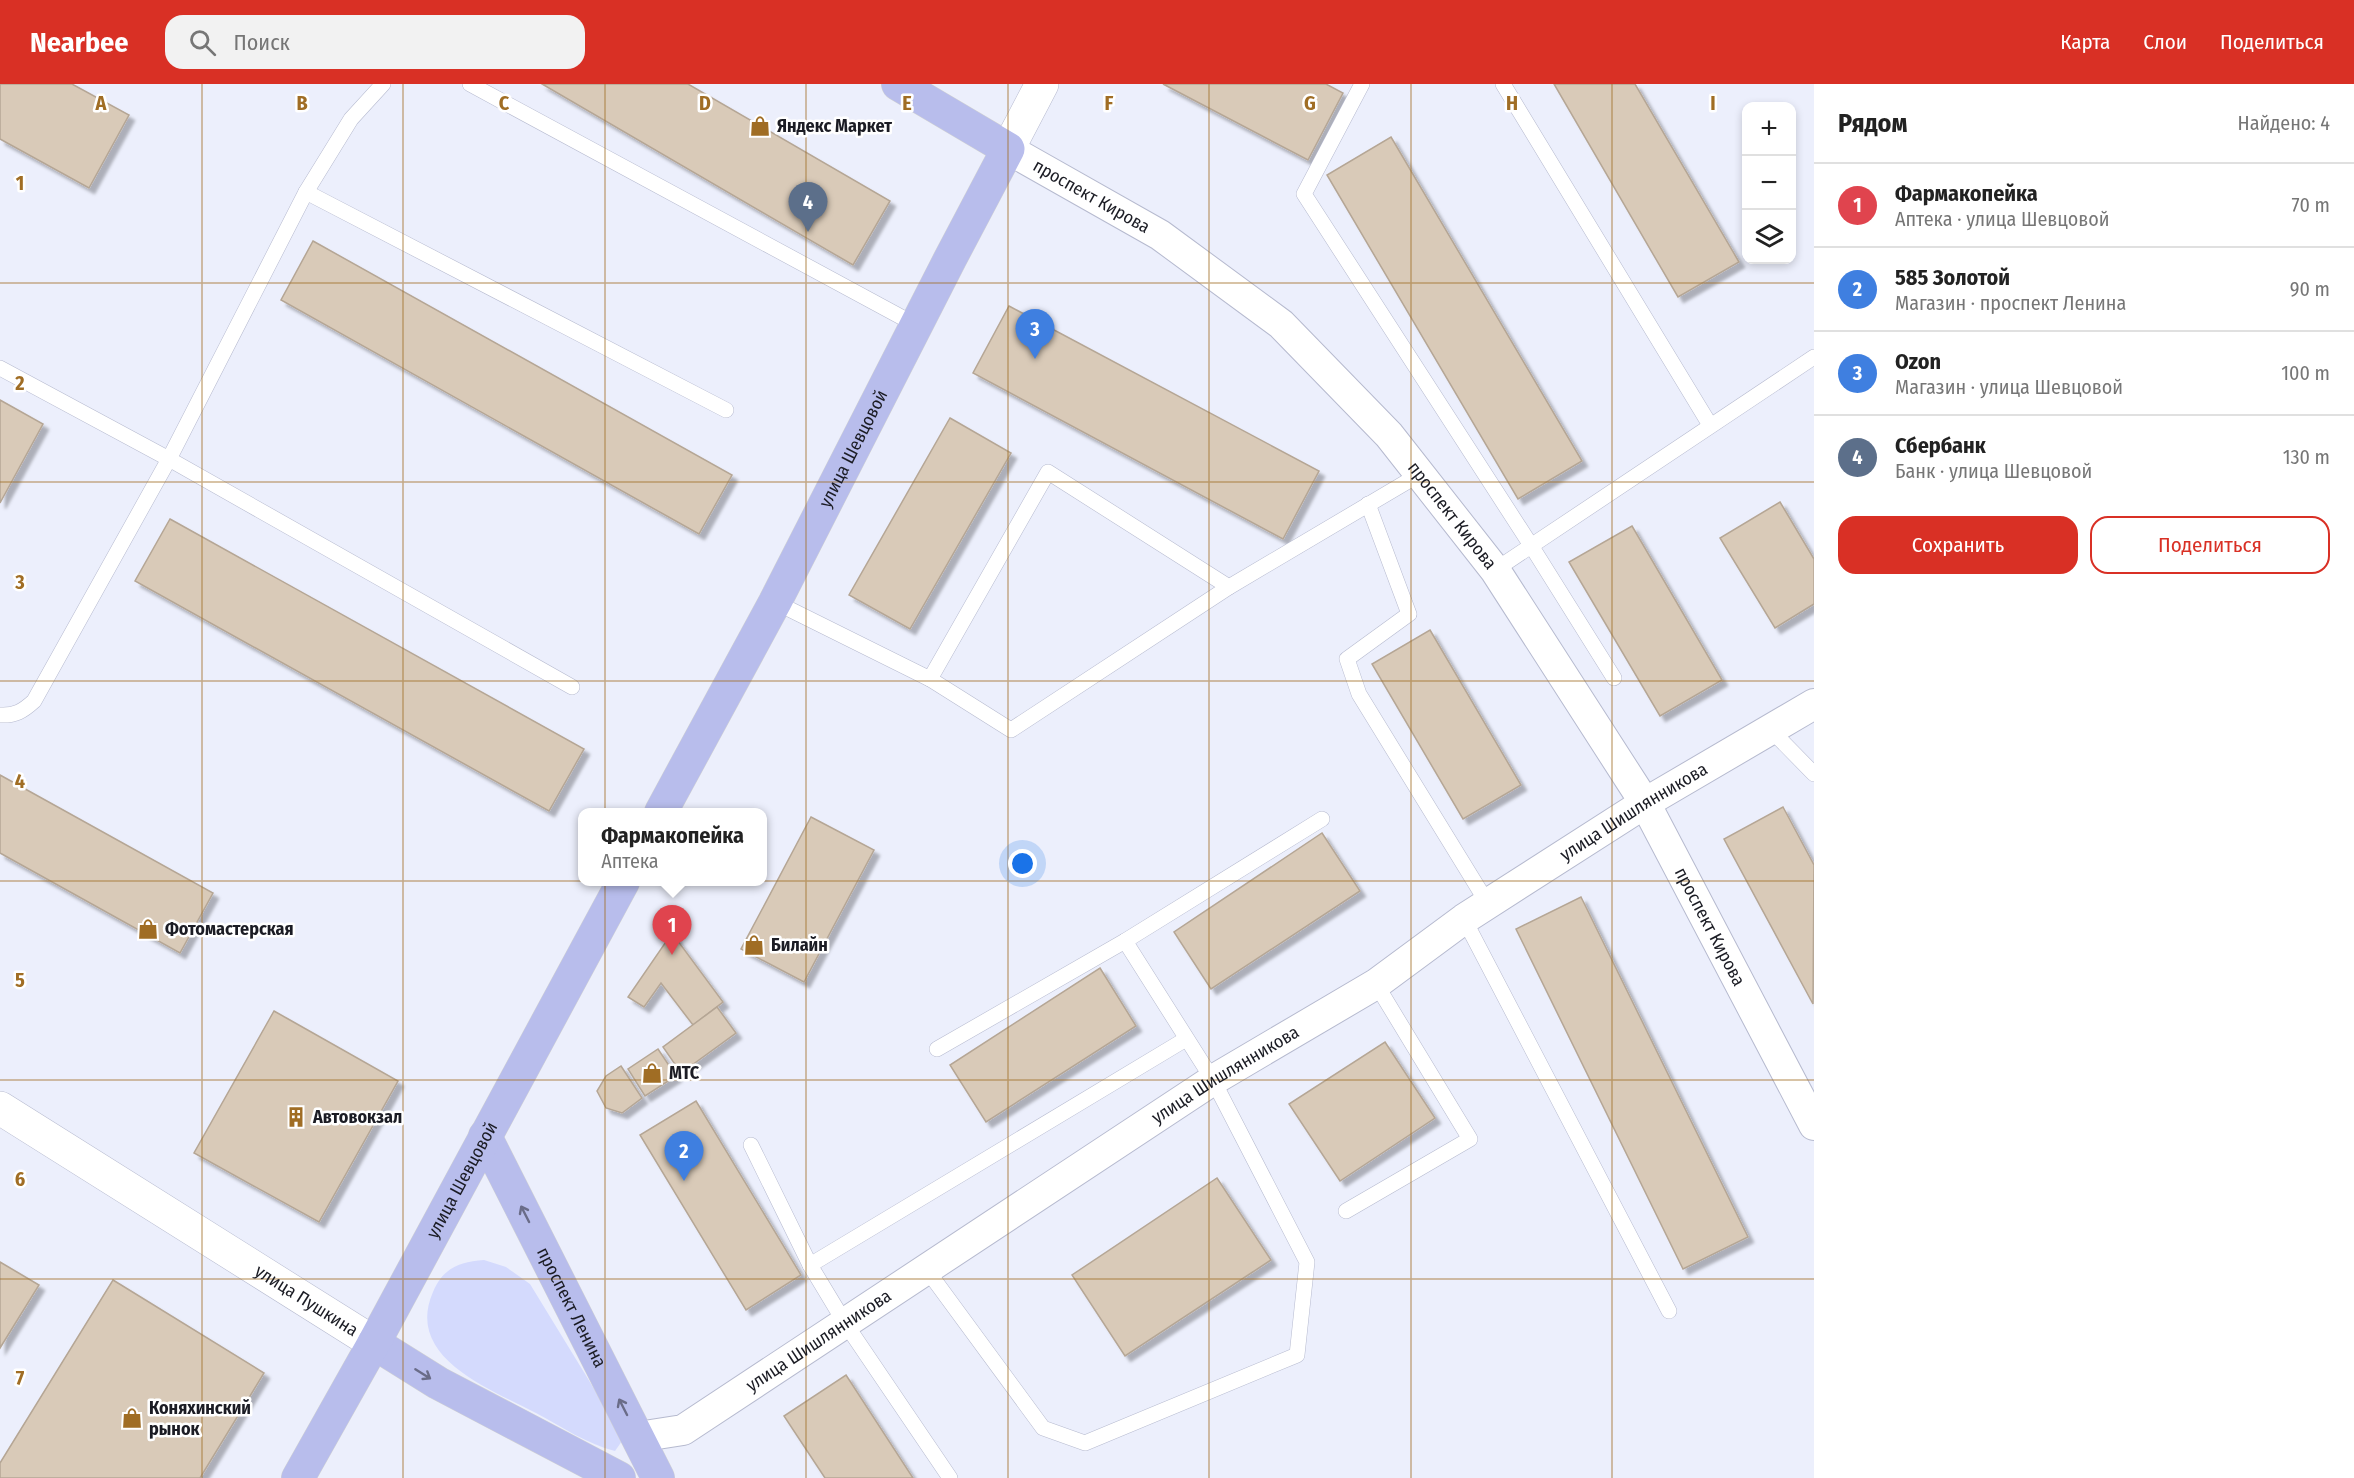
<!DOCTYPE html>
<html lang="ru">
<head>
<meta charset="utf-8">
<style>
  :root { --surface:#fff; --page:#f2f2f2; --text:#222; --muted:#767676; --line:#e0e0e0; --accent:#d93025 }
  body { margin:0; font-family:"Fira Sans Condensed",sans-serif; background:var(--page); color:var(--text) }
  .controls { position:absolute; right:18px; top:18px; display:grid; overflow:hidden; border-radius:12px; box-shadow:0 3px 9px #0003 }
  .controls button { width:54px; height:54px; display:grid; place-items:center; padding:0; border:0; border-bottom:2px solid var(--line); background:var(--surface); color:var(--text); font:30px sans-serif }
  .you { position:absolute; left:1023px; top:780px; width:21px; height:21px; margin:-15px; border:4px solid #fff; border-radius:50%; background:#1a73e8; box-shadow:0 0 0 9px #1a73e833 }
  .badge { display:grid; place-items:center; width:39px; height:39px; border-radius:50%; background:var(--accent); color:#fff; font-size:20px; font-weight:700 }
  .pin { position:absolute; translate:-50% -50px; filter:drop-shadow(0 2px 3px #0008) }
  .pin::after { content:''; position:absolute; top:32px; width:21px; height:18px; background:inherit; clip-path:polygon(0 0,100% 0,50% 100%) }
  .popup { position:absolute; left:578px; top:724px; width:189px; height:78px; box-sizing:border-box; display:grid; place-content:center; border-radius:12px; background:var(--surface); filter:drop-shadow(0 2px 4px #0005); font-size:20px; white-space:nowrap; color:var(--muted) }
  .popup b { font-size:22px; color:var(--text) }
  .popup::after { content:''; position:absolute; left:50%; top:100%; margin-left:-12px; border:12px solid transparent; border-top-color:var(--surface) }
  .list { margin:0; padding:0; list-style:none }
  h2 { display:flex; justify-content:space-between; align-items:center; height:78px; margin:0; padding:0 24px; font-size:26px }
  h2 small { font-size:20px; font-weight:400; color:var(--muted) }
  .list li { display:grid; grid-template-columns:39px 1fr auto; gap:18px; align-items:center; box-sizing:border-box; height:84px; padding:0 24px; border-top:2px solid var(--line) }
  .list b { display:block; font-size:22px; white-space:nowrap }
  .list p { margin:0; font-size:20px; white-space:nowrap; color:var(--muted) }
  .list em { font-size:20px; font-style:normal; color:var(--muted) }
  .actions { display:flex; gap:12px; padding:18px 24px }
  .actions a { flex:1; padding:14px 0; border:2px solid var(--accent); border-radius:18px; text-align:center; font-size:21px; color:var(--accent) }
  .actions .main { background:var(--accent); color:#fff }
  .icon { flex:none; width:33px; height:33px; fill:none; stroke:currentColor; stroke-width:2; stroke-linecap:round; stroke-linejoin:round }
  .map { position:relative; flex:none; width:1814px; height:1394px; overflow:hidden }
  header { display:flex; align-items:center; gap:36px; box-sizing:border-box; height:84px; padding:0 30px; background:var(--accent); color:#fff }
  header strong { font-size:28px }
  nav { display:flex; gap:33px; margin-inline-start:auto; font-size:21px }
  .search { width:420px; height:54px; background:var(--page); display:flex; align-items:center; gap:15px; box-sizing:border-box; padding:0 21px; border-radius:18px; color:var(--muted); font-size:22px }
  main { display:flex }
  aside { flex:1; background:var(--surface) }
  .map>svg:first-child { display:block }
  .green { fill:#d4dafd }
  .building { fill:#d9cab8; stroke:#b5a695; stroke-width:1.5; filter:url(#shadow) }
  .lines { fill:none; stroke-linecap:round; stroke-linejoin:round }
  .service-casing { stroke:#b6bacf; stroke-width:16 }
  .minor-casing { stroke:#b6bacf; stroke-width:32 }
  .tertiary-casing { stroke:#b6bacf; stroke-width:34 }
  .primary-casing { stroke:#d1d2d3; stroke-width:34 }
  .service { stroke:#fff; stroke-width:15 }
  .minor { stroke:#fff; stroke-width:30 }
  .tertiary { stroke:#fff; stroke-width:33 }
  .primary { stroke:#b8bdec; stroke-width:33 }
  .oneway { stroke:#6a6c88 }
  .grid { fill:none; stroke:#a06d24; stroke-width:1.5; stroke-opacity:0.55 }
  .labels { text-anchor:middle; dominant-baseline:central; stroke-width:5; stroke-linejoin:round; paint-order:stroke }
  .poi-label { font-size:18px; font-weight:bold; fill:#1b1c24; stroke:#fff; text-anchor:start }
  .street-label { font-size:18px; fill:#1b1c24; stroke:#fff }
  .grid-label { font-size:20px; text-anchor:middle; font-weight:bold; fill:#a06d24; stroke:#fff; stroke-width:5; stroke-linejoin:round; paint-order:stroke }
</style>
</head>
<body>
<header>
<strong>Nearbee</strong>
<div class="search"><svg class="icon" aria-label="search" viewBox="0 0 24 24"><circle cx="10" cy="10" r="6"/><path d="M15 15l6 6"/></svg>Поиск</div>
<nav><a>Карта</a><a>Слои</a><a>Поделиться</a></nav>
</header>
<main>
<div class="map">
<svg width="1814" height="1394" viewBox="0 0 1814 1394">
  <defs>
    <filter id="shadow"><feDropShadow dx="5.5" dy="5.5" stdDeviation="1.5" flood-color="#0004"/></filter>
  </defs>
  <rect width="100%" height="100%" fill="#eceffc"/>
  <path class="green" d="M484 1176 506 1183 530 1200 615 1339 622 1357 615 1367C587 1360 562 1343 536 1329 491 1305 404 1274 433 1208 443 1184 459 1178 484 1176Z"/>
  <g class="building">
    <polygon points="0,0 72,0 129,31 89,104 0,55"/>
    <polygon points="542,0 688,0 890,117 853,181"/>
    <polygon points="1163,0 1326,0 1343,9 1308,76"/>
    <polygon points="1554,0 1635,0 1739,178 1678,213"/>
    <polygon points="1391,53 1582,377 1518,415 1327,91"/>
    <polygon points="313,157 732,391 699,450 281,216"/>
    <polygon points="1009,222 1319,387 1283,455 973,289"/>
    <polygon points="0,316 43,340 0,419"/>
    <polygon points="950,334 1011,369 910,545 849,511"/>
    <polygon points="1780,418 1814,475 1814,520 1775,544 1720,454"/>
    <polygon points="170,435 584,665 549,727 135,497"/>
    <polygon points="1632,442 1722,596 1660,632 1569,478"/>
    <polygon points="1430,546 1521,701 1463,735 1372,580"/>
    <polygon points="0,691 213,809 180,869 0,769"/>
    <polygon points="1783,723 1814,781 1813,920 1724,755"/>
    <polygon points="811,733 874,766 804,898 741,865"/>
    <polygon points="1322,749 1360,807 1211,905 1174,848"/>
    <polygon points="1581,813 1748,1153 1683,1185 1516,845"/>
    <polygon points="672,849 723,918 693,941 661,899 644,923 628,913"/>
    <polygon points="1100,884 1136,942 986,1038 950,981"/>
    <polygon points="717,923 736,949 681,989 663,963"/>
    <polygon points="274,927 398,997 319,1138 194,1069"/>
    <polygon points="1385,958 1435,1034 1340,1097 1289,1020"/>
    <polygon points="658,965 676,992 645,1012 628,985"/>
    <polygon points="621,982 642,1014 622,1029 606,1024 597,1007 606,992"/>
    <polygon points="696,1017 801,1191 746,1226 640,1051"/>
    <polygon points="1217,1094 1271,1176 1125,1272 1072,1191"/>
    <polygon points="0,1178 39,1201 0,1264"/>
    <polygon points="113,1196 264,1289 200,1394 0,1394 0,1379"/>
    <polygon points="846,1291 913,1394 825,1394 784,1332"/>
  </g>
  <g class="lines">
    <g class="service-casing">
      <g id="service">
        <polyline points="470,0 916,241"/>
        <polyline points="1362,0 1304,110 1532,463 1614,594"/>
        <polyline points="1503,0 1710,341"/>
        <polyline points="306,108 726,326"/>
        <polyline points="0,284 169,375 572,603"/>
        <polyline points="1368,420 1409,530 1347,575 1359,610 1488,820"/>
        <polyline points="1495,486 1814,273"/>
        <polyline points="775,518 930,595 1011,646 1229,503 1420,390"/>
        <polyline points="930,595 1048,388 1229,503"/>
        <path d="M0 631C15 632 23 627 34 617L169 375 306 108 351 35 383 0"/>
        <polyline points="1771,646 1814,690"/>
        <polyline points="1464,835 1669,1227"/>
        <polyline points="937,965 1125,857"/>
        <polyline points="751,1061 810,1181 845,1239 950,1394"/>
        <polyline points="1346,1127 1470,1055 1376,900"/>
        <polyline points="810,1181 1186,955"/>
        <polyline points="927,1186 1043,1344 1085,1359 1297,1271 1307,1178 1213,996 1125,857 1322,735"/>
      </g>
    </g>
    <g class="minor-casing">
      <g id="minor">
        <path id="s1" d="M1008 65 1160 151 1281 240 1389 351 1495 486 1645 719 1814 1041"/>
        <path id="s2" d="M638 1353 683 1346 1213 996 1376 900 1464 835 1645 719 1814 620"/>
      </g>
    </g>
    <g class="tertiary-casing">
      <g id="tertiary">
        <polyline points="1008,65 1042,0"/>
        <path id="s3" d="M0 1024 374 1259"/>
      </g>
    </g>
    <g class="primary-casing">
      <g id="primary">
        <path id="s4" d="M661 728 775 518 950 175 1008 65 898 0"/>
        <path id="s5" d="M485 1052 658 1394"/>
        <polyline points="374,1259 438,1299 619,1394"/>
        <path id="s6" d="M298 1394 374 1259 623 798"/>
      </g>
    </g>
    <use href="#service" class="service"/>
    <use href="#minor" class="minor"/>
    <use href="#tertiary" class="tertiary"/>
    <use href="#primary" class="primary"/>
  </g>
  <defs><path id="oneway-shaft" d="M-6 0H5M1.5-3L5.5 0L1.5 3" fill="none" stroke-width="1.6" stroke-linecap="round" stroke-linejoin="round" transform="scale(1.5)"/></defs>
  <g class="oneway">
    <use href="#oneway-shaft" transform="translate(525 1130) rotate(-117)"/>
    <use href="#oneway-shaft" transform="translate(423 1290) rotate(32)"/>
    <use href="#oneway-shaft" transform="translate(623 1323) rotate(-117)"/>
  </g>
  <path class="grid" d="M202 0V1394M403 0V1394M605 0V1394M806 0V1394M1008 0V1394M1209 0V1394M1411 0V1394M1612 0V1394M0 199H1814M0 398H1814M0 597H1814M0 797H1814M0 996H1814M0 1195H1814"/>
  <defs>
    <g id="shop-bare" transform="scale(1.62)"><path d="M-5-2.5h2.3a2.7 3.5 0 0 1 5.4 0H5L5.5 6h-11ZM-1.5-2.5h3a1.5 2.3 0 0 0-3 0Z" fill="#a06d24" stroke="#fff" stroke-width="2.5" paint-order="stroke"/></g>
    <g id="building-bare" transform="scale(1.62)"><path d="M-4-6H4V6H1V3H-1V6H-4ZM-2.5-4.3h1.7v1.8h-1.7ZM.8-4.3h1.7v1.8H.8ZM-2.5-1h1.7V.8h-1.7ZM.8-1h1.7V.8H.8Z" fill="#a06d24" stroke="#fff" stroke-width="2.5" paint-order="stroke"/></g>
  </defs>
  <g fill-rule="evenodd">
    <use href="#shop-bare" x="760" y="42"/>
    <use href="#shop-bare" x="148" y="845"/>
    <use href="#shop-bare" x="754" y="861"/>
    <use href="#shop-bare" x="652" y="989"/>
    <use href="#building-bare" x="296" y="1033"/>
    <use href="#shop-bare" x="132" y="1334"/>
  </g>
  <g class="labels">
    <g class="poi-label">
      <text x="777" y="42">Яндекс Маркет</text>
      <text x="165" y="845">Фотомастерская</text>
      <text x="771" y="861">Билайн</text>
      <text x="669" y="989">МТС</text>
      <text x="313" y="1033">Автовокзал</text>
      <text x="149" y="1324">Коняхинский<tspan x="149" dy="21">рынок</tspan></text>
    </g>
    <g class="street-label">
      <text stroke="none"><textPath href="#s1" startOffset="96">проспект Кирова</textPath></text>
      <text stroke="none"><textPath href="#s4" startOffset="411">улица Шевцовой</textPath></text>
      <text stroke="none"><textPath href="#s1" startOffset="582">проспект Кирова</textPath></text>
      <text stroke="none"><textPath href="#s2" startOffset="1180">улица Шишлянникова</textPath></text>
      <text stroke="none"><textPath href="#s1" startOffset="1068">проспект Кирова</textPath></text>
      <text stroke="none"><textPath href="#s2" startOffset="694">улица Шишлянникова</textPath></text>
      <text stroke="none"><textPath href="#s6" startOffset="340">улица Шевцовой</textPath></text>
      <text stroke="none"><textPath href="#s3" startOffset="362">улица Пушкина</textPath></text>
      <text stroke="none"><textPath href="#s5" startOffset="192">проспект Ленина</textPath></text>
      <text stroke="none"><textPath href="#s2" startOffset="208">улица Шишлянникова</textPath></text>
    </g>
  </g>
  <g class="grid-label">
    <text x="101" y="26">A</text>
    <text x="302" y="26">B</text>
    <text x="504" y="26">C</text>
    <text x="705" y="26">D</text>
    <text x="907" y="26">E</text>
    <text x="1109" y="26">F</text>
    <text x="1310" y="26">G</text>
    <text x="1512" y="26">H</text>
    <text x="1713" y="26">I</text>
    <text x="20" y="106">1</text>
    <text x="20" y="306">2</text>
    <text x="20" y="505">3</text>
    <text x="20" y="704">4</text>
    <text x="20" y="903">5</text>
    <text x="20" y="1102">6</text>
    <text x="20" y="1301">7</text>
  </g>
</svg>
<div class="controls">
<button>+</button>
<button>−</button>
<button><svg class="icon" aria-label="layers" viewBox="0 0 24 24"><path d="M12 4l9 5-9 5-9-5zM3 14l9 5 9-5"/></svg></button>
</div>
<div class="you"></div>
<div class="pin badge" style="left:672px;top:871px;background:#e0444e">1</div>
<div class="popup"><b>Фармакопейка</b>Аптека</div>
<div class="pin badge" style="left:684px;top:1097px;background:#3f7fe0">2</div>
<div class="pin badge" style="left:1035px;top:275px;background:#3f7fe0">3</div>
<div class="pin badge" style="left:808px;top:148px;background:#5c6f8a">4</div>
</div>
<aside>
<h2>Рядом<small>Найдено: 4</small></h2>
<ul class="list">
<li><span class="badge" style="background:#e0444e">1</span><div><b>Фармакопейка</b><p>Аптека · улица Шевцовой</p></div><em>70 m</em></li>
<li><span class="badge" style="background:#3f7fe0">2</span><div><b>585 Золотой</b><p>Магазин · проспект Ленина</p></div><em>90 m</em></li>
<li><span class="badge" style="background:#3f7fe0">3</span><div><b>Ozon</b><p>Магазин · улица Шевцовой</p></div><em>100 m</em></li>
<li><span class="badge" style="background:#5c6f8a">4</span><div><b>Сбербанк</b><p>Банк · улица Шевцовой</p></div><em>130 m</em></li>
</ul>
<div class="actions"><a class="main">Сохранить</a><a>Поделиться</a></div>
</aside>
</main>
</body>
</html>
